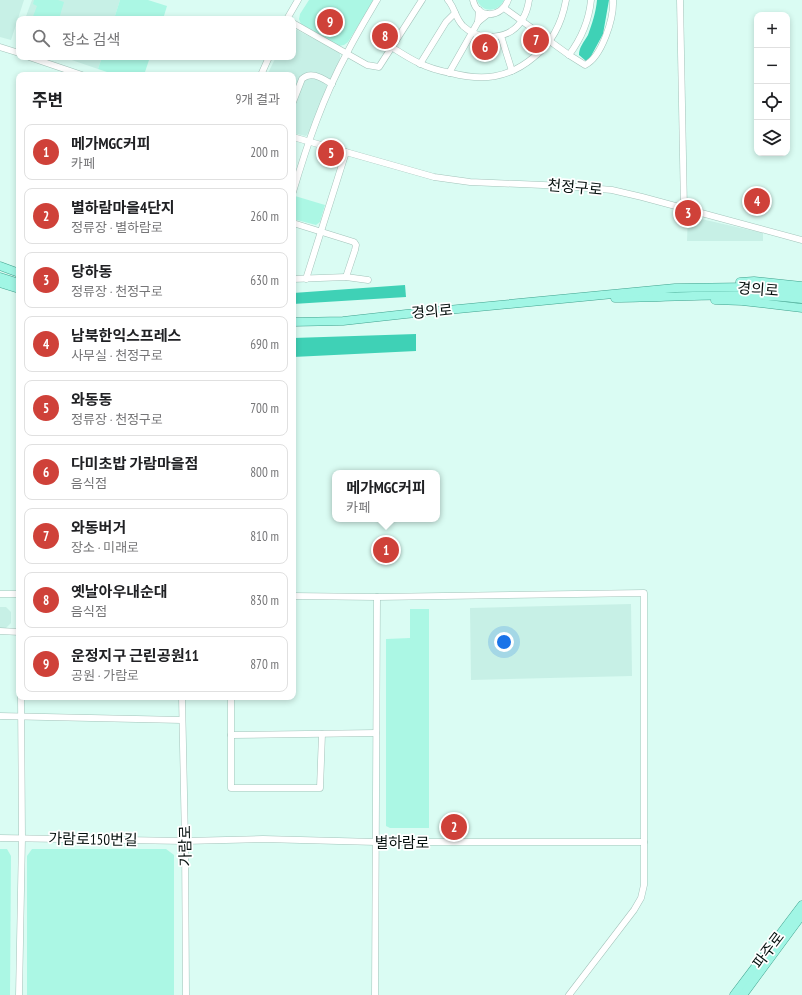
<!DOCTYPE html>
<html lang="ko">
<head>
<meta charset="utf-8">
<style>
  :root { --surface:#fff; --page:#f2f2f2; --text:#202124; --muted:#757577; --line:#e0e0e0; --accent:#cf4139 }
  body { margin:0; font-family:"PT Sans Narrow","Noto Sans KR",sans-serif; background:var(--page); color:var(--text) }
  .controls { position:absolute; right:12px; top:12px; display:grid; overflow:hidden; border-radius:8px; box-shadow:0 2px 6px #0003 }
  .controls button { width:36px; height:36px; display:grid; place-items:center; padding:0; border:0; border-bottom:1px solid var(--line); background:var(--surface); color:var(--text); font:20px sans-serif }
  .you { position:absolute; left:504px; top:642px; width:14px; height:14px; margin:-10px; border:3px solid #fff; border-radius:50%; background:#1a73e8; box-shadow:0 0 0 6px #1a73e833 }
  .badge { display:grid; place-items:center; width:26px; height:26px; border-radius:50%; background:var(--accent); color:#fff; font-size:13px; font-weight:700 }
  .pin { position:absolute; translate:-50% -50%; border:2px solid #fff; box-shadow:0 1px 4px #0006 }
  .popup { position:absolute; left:332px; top:470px; width:108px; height:52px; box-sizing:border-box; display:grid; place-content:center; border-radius:8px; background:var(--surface); filter:drop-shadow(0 1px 3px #0005); font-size:13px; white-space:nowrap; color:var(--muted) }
  .popup b { font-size:15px; color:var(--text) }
  .popup::after { content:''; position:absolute; left:50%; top:100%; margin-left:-8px; border:8px solid transparent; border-top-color:var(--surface) }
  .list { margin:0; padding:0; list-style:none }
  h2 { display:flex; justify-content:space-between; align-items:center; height:52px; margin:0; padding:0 16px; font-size:17px }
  h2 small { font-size:13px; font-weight:400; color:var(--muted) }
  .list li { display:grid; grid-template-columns:26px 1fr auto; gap:12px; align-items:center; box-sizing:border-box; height:56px; margin:0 8px 8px; padding:0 8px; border:1px solid var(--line); border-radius:8px }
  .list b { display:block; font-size:15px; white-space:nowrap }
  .list p { margin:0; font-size:13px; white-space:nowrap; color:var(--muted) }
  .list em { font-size:13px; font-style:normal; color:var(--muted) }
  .icon { flex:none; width:22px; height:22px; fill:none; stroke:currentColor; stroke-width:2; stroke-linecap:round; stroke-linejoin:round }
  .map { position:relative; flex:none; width:802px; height:995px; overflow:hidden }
  .search { position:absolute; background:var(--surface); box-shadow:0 2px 6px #0003; left:16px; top:16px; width:280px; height:44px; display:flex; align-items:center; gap:10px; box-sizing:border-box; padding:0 14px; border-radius:8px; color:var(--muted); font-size:15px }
  .panel { position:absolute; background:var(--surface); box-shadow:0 2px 6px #0003; left:16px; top:72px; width:280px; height:628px; border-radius:8px }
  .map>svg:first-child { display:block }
  .built { fill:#c7f0e6 }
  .green { fill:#abf7e4 }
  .forest { fill:#3fd1b6 }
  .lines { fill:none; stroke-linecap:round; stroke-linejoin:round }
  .minor-casing { stroke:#a3c3ba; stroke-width:7 }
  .major-casing { stroke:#41a28e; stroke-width:9 }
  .minor { stroke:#fff; stroke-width:6 }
  .major { stroke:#a1f6e5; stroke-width:8 }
  .labels { text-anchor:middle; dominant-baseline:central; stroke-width:3.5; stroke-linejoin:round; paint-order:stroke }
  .street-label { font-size:15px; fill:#05100e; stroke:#fff }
</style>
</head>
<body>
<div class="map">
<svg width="802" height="995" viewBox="0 0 802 995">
  <rect width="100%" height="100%" fill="#dafcf3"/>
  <g class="built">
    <polygon points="0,0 24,0 11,40 0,37"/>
    <polygon points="32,0 120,0 114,19 25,19"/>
    <polygon points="293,30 297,30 337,51 340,54 340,59 309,132 306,136 293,133 293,75 267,75 276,57 293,57"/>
    <polygon points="63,57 102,57 98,69"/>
    <polygon points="688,216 763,233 763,241 687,241"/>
    <polygon points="631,604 632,676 471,680 470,608"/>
    <polygon points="0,607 6,607 11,612 11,623 5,629 0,628"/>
  </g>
  <g class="green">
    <polygon points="34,0 58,0 64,2 59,19 32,19 37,6 33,4"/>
    <polygon points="120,0 148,0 167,6 163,19 114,19"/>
    <polygon points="309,0 374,0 348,42 344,45 339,46 301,24 299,19 300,14"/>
    <path d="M477 0H504C498 13 482 13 477 0Z"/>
    <polygon points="102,57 150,57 144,75 116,75 98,69"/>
    <polygon points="295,196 325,205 320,222 316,225 293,219 293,202"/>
    <polygon points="410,609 429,609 429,828 390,828 386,826 386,639 410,638"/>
    <polygon points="0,849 7,849 11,856 10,995 0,995"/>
    <polygon points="32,849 166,849 174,855 174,995 27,995 27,856"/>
  </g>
  <g class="forest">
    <path d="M597 0H609L603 34 590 58 586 61 579 55C579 47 584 42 588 35 592 24 596 12 597 0Z"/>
    <polygon points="405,285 406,297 293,304 293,293"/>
    <polygon points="416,334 416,351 293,357 293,338"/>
  </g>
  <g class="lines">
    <g class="minor-casing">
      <g id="minor">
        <path d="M448 0C455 8 455 18 463 26 480 42 510 40 522 20 526 14 528 7 529 0"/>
        <path d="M473 0C477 20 502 18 508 0"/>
        <polyline points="680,0 684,209"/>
        <path d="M504 8 569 55 585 65C602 57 614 18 613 0"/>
        <polyline points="479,10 478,22 488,14"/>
        <polyline points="287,19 298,0"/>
        <polyline points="293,23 367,65 379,67 422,0"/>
        <polyline points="501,36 512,71"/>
        <polyline points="0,47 19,53"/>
        <path d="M393 48C401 53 410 59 419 63 429 68 440 71 451 73 482 81 508 79 534 57 552 43 562 22 566 0"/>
        <path d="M569 55C581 39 589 21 591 0"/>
        <polyline points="29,57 82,75"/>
        <polyline points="420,64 446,22 455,13"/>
        <polyline points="449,73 478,22"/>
        <polyline points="261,75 269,57"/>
        <path d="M293 102 302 79C311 70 323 79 332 84"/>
        <polyline points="293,137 434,177 470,182 566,186 612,190 642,197 802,240"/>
        <path d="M293 192C307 145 323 97 347 53 356 35 367 17 377 0"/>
        <polyline points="293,223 354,242 356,245 355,250 346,277"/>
        <polyline points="293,279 346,277 368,280"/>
        <polyline points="306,279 346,152"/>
        <polyline points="0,594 19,594"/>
        <polyline points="293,596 377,597 644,593 644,885 641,898 634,910 569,995"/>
        <polyline points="0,631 19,632"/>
        <polyline points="182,697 185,841 186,995"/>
        <polyline points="231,697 231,788 320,788 322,734"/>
        <polyline points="0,716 182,720"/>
        <polyline points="231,735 376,733"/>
        <polyline points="0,838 185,841 263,839 376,842 644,842"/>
        <polyline points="19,995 22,838 21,697"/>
        <polyline points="375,995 377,597"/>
      </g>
    </g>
    <g class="major-casing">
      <g id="major">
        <polyline points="0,266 19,273"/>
        <polyline points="0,277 19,283"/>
        <polyline points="740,282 754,281 802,286"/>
        <polyline points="0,283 19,289"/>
        <path d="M615 298C678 298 739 291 802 299"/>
        <polyline points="715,300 742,301 802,308"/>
        <polyline points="293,322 343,321 406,314 675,288 747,287 802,293"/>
        <polyline points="734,995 802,905"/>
        <polyline points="743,995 802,915"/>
      </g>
    </g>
    <use href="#minor" class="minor"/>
    <use href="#major" class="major"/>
  </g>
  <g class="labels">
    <g class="street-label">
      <text transform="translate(575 187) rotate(5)">천정구로</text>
      <text transform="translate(758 289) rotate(4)">경의로</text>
      <text transform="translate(432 311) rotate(-5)">경의로</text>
      <text transform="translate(93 839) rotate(1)">가람로150번길</text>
      <text x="402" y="842">별하람로</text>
      <text transform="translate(185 846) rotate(-91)">가람로</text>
      <text transform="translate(768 950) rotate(-53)">파주로</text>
    </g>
  </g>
</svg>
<div class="controls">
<button>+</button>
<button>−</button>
<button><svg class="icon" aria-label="locate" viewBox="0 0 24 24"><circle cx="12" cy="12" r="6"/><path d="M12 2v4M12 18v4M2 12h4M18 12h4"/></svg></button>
<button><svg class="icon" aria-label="layers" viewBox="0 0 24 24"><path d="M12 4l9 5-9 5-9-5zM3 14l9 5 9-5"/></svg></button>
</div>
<div class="you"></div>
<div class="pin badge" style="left:386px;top:550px">1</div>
<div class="popup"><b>메가MGC커피</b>카페</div>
<div class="pin badge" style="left:454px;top:827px">2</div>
<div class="pin badge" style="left:688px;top:213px">3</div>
<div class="pin badge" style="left:757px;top:201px">4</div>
<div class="pin badge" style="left:331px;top:153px">5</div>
<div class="pin badge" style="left:485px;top:47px">6</div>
<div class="pin badge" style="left:536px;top:40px">7</div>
<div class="pin badge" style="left:385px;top:36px">8</div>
<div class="pin badge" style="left:330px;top:22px">9</div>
<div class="search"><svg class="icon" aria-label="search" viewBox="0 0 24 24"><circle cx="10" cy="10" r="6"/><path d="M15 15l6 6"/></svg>장소 검색</div>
<section class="panel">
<h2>주변<small>9개 결과</small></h2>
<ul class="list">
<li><span class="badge">1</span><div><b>메가MGC커피</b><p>카페</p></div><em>200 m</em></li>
<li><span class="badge">2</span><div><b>별하람마을4단지</b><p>정류장 · 별하람로</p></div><em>260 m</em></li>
<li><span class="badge">3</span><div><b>당하동</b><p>정류장 · 천정구로</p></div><em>630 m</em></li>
<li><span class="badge">4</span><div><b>남북한익스프레스</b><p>사무실 · 천정구로</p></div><em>690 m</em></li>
<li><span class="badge">5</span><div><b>와동동</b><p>정류장 · 천정구로</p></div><em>700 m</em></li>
<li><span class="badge">6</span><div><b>다미초밥 가람마을점</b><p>음식점</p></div><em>800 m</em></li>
<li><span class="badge">7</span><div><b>와동버거</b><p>장소 · 미래로</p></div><em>810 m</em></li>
<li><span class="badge">8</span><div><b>옛날아우내순대</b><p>음식점</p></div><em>830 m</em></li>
<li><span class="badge">9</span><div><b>운정지구 근린공원11</b><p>공원 · 가람로</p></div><em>870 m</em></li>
</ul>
</section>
</div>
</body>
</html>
